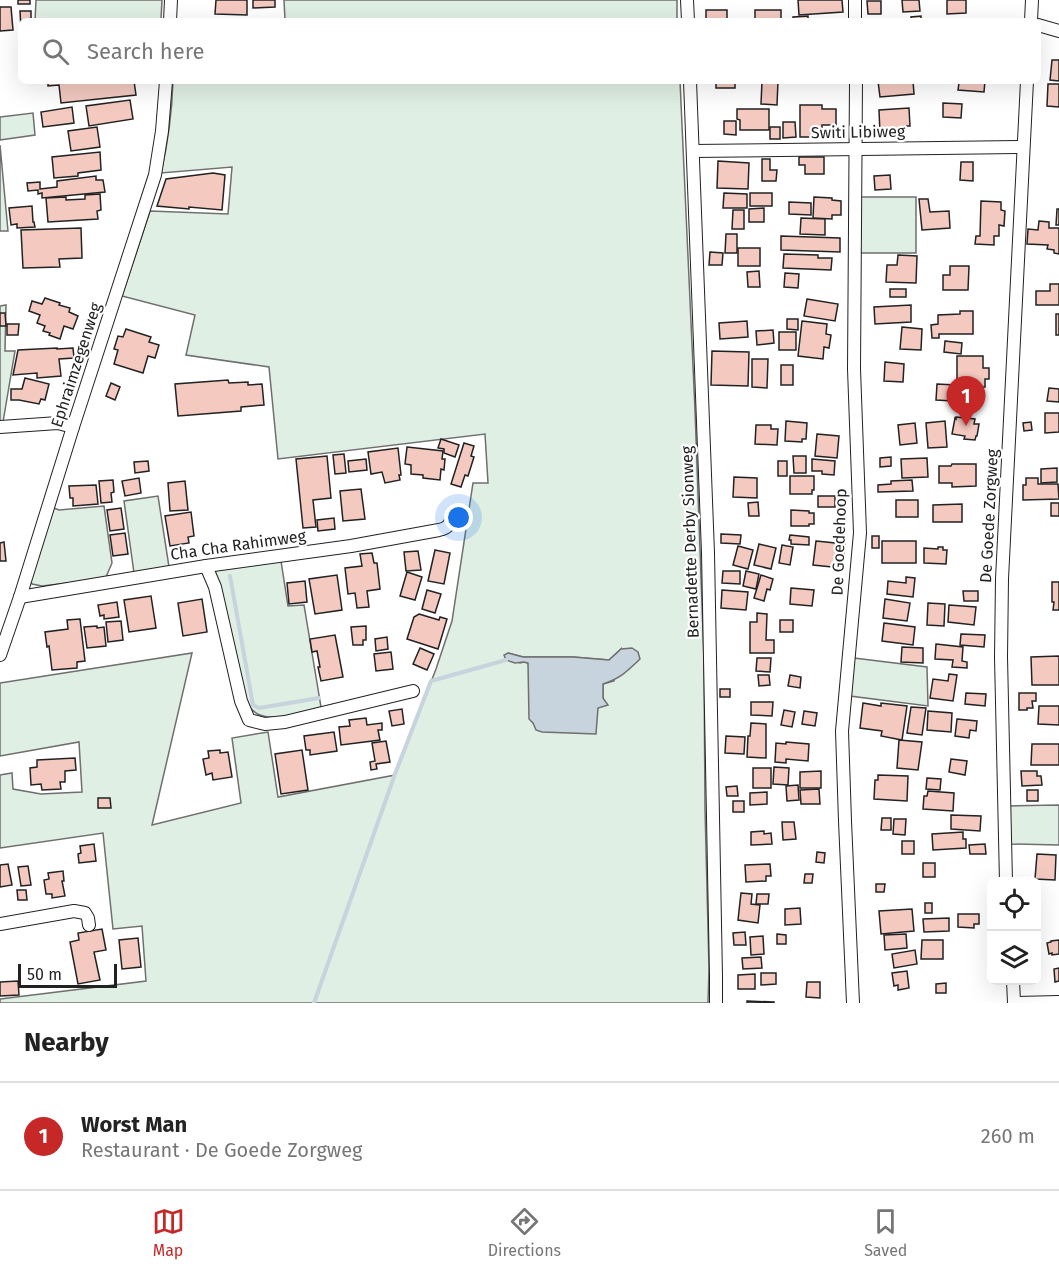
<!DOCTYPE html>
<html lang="en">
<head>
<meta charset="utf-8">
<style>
  :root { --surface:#fff; --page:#f2f2f2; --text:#222; --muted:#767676; --line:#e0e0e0; --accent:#c62828 }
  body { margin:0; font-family:"Fira Sans",sans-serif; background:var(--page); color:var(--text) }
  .controls { position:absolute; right:18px; bottom:18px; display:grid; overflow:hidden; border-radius:9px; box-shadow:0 6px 24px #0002 }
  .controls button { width:54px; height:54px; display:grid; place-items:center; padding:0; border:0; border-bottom:2px solid var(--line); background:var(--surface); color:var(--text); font:30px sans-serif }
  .scale { position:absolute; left:18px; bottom:15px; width:99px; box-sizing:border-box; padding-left:6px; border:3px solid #222; border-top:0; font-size:16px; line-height:21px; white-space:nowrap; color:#222; -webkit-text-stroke:4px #fff; paint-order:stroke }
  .you { position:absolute; left:459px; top:518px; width:21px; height:21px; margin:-15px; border:4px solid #fff; border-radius:50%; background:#1a73e8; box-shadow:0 0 0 9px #1a73e833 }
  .badge { display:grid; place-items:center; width:39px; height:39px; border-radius:50%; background:var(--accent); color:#fff; font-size:20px; font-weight:700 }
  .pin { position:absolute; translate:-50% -50px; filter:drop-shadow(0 2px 3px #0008) }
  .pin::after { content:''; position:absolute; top:32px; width:21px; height:18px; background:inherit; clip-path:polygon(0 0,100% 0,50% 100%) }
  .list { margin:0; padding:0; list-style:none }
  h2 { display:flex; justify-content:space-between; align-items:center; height:78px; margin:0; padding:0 24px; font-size:26px }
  h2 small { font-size:20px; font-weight:400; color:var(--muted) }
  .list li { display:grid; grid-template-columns:39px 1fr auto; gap:18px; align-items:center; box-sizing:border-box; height:108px; padding:0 24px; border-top:2px solid var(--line) }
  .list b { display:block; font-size:22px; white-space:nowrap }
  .list p { margin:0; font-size:20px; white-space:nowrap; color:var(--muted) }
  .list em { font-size:20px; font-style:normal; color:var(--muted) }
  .icon { flex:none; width:33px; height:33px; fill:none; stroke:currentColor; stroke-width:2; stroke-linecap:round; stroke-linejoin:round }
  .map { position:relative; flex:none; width:1059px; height:1003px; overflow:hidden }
  .search { position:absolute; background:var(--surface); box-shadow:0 6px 24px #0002; left:18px; right:18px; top:18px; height:66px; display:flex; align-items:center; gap:15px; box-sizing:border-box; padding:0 21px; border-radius:9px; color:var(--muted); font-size:22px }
  .sheet { height:186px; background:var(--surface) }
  nav { display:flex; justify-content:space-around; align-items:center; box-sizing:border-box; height:84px; border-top:2px solid var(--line); background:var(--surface); font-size:16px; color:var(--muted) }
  nav a { display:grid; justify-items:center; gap:3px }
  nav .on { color:var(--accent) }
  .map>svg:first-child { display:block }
  .green { fill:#e0efe3; stroke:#6f6f6f; stroke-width:1.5; fill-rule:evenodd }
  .water { fill:#c7d3dd; stroke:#6f6f6f; stroke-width:1.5 }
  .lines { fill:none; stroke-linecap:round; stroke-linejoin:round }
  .stream { stroke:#c7d3dd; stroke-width:4 }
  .building { fill:#f3c9c0; stroke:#222; stroke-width:1.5 }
  .street-casing { stroke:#222; stroke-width:14 }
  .street { stroke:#fff; stroke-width:12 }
  .labels { text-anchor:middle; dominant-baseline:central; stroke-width:4.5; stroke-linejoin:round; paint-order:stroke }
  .street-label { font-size:16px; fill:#222; stroke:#fff }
</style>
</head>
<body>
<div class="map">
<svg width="1059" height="1003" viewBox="0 0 1059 1003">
  <rect width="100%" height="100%" fill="#fff"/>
  <g class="green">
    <polygon points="36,0 162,0 161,19 149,21 35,21"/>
    <polygon points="284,0 677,0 677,21 175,21 176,19 285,20"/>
    <path d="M173 81H680L695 410 704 660 705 809 709 968 708 1003H0V999L146 981 142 926 113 929 103 833 0 848V775L12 773 13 789 41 794 82 792 79 742 0 756V683L192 653 152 825 241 803 232 738 268 732 278 797 395 775 436 669 452 621 473 483H488L485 434 278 459 269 367 186 355 195 315 122 296 150 211 228 214 232 167 161 173C168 143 172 113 173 81ZM621 649 614 681 603 684V698L598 708 529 667 528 663 524 662 520 663 508 653 523 657H573L609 660Z"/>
    <polygon points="33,113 35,135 0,140 0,117"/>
    <polygon points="0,145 8,231 0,231"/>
    <polygon points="861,197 916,197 916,253 860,253"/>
    <polygon points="6,305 5,351 15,351 3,422 0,422 0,306"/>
    <polygon points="158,496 169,567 134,573 124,501"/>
    <polygon points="104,506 112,563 106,577 102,579 42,586 32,584 30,579 54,508 59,510"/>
    <path d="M281 561 288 606 304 605 321 707C307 714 275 721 260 715 254 713 250 708 246 703L220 585 214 569Z"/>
    <polygon points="854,658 927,667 928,706 850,696"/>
    <polygon points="1059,805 1059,845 1010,844 1009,806"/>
  </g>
  <path class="water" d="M632 648 638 652 640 659C626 672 621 678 603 684V698L608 705 598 708 596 734 542 732 536 730 533 723 529 719 528 663 524 662 515 663 506 660 504 655 508 653 523 657H573L609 660 621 649Z"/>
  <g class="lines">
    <g class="stream">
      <polyline points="230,576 253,705 259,708 319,698"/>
      <polyline points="314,1003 395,774 431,681 506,660"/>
    </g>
  </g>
  <g class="building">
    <rect x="18" y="0" width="12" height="4"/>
    <polygon points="216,0 247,0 247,15 215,14"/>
    <polygon points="253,0 275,0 275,7 253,8"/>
    <polygon points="798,0 842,0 843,12 799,15"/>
    <polygon points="902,0 919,0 920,11 903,12"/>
    <polygon points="947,0 966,0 966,13 947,14"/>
    <polygon points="867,1 881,1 881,14 868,14"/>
    <polygon points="0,7 11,7 13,30 0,31"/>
    <rect x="706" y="10" width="21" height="11"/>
    <rect x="755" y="10" width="26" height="11"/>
    <polygon points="20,11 31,11 31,21 21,21 21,30"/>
    <polygon points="808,16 808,21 793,21 793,17"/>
    <polygon points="921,16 921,21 912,21 911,17"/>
    <polygon points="1052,60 1059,60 1059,81 1050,80"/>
    <polygon points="48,81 134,81 136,95 61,103 59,85 48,86"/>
    <rect x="716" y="81" width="19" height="7"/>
    <polygon points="762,81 778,81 777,105 761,104"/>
    <polygon points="878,81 913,81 914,94 880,97"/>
    <polygon points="954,81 985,81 984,92 958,90 959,83 954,83"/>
    <polygon points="1048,84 1059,84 1059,107 1047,106"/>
    <polygon points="130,100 133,119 89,126 86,106"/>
    <polygon points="943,103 962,104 961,118 943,117"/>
    <polygon points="800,105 822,105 822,109 836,109 836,125 822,125 822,137 800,137"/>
    <polygon points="72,107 74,123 43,127 41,112"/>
    <polygon points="909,108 910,126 904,126 904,133 880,134 879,110"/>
    <polygon points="737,109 769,109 769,130 740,130 740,120 737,119"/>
    <polygon points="724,121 736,121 736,135 724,134"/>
    <polygon points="783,122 795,122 796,137 783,138"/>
    <polygon points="97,127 100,147 71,151 68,131"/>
    <rect x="770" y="127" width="10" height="12"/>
    <polygon points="100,152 101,170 78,173 78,176 54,178 52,157"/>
    <polygon points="799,157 824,157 824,174 805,174 805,165 799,165"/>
    <polygon points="762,159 770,159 770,170 777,170 776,181 762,181"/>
    <polygon points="718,161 749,163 748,189 717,188"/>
    <polygon points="961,162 973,162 973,181 960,180"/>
    <polygon points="213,173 225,175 222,210 189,207 189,209 157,206 166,179"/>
    <polygon points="890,175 891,189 875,190 874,176"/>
    <polygon points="96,176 96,180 103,180 105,192 42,198 42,193 38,194 38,190 28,191 27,183 40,182 40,189 57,187 57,181"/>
    <polygon points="724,193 747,194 747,208 723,208"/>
    <rect x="750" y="193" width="22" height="13"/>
    <polygon points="100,194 101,210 97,211 98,219 48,222 46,198 66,197 66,200 85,199 85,195"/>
    <polygon points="814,197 832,198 832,200 841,201 841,215 832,215 832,219 813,218"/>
    <polygon points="919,199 928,199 930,212 949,211 950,228 922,230"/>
    <polygon points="981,201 1001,202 1001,210 1005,211 1004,226 999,225 999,236 994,236 994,245 975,244 976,236 980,236"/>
    <polygon points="789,202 811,203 811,215 789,214"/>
    <polygon points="32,206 33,222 34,222 35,227 17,228 17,224 11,225 9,208"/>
    <polygon points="764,208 764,222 749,222 749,209"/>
    <polygon points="1057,209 1059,209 1059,225 1056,225"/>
    <polygon points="733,210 744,210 744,229 732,229"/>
    <polygon points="801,218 825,219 825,235 800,234"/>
    <polygon points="1039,221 1049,222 1049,228 1059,228 1059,254 1054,253 1054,250 1047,249 1048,245 1027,244 1028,229 1038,230"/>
    <polygon points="81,228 82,258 59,259 60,267 23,268 21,230"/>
    <polygon points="726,234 737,234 737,253 725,253"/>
    <polygon points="781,236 840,238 840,252 781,250"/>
    <rect x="738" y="248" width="22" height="18"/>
    <polygon points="710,252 723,253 722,265 709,265"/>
    <polygon points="784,254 818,255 818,258 832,258 831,270 783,268"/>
    <polygon points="898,255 917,256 916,283 886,282 887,265 897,265"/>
    <polygon points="950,266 969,266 968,290 943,290 943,275 950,275"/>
    <polygon points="759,271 760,287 748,287 747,272"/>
    <polygon points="785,273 799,274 798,288 784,287"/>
    <polygon points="1050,284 1059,284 1059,305 1036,305 1036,291 1050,291"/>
    <rect x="890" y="289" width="16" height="8"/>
    <polygon points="45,298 60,303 59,305 70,308 69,312 78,316 73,329 64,326 60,339 49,335 50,333 43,331 45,326 37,323 40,315 29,311 32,301 42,304"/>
    <polygon points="807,299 838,304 835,321 804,316"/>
    <polygon points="911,305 911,322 875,324 874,307"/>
    <polygon points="960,311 973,311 973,334 939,334 939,338 932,338 931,325 938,324 938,315 960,314"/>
    <polygon points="0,313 5,313 6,326 0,326"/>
    <rect x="1056" y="314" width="3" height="21"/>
    <polygon points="787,319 798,319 798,330 787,329"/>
    <polygon points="747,321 748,337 720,339 719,323"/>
    <polygon points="802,321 827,324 826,334 831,335 829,348 824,347 823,359 798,356"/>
    <polygon points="7,324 19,324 18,335 7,335"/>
    <polygon points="902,327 922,329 921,350 900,349"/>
    <polygon points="126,329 151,337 149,342 159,345 155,358 148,356 143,373 114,364 118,350 114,349 118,336 123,337"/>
    <polygon points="773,330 774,343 757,345 756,331"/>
    <rect x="779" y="332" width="17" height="18"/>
    <polygon points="945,341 962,343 961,354 944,352"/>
    <polygon points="57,348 57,349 73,348 74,358 59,359 61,376 37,378 37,373 13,375 18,350"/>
    <polygon points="712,351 749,352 748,386 711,385"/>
    <polygon points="957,356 983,356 983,368 989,368 989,379 985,379 985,387 957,387"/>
    <polygon points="752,359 768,359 767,388 752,387"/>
    <polygon points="885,362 904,364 903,382 884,381"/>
    <rect x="781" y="365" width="12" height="20"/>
    <polygon points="25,378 49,384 45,400 41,399 39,404 19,400 11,400 11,389 22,389"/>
    <polygon points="228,380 229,383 248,382 248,385 262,384 264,405 241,407 241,411 178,416 175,384"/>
    <polygon points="111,383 120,387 115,400 106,396"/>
    <polygon points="937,384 955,385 953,401 936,400"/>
    <polygon points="1049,388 1059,389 1059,402 1047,401"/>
    <polygon points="1045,413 1059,413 1059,432 1045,433"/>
    <polygon points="956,417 975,419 974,424 979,424 977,436 976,436 975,440 964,439 965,436 952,434 955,418 956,419"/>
    <polygon points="786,421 807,423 806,439 802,439 802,442 785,441"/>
    <polygon points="945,421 947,447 928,448 926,423"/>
    <polygon points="1031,422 1032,430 1024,431 1023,423"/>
    <polygon points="915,423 917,443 900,445 898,425"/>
    <polygon points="756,425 771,425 771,429 778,429 777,445 755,444"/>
    <polygon points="817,434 839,436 837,458 815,456"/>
    <polygon points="441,439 459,445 455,457 444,453 444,449 438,448"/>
    <polygon points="464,443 474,446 471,456 474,457 468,476 465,475 461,487 451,484"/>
    <polygon points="407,447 443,451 442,459 445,459 444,470 441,469 440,480 423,478 423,475 411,474 411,465 405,464"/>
    <polygon points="398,448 401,475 399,475 400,480 385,483 382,472 371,474 368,452"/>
    <polygon points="344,454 346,473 335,474 333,455"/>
    <polygon points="327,456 331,498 313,500 316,527 303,528 296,459"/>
    <polygon points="793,456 806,456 806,473 794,473"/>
    <polygon points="891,457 891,466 880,467 880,458"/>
    <polygon points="927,458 928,477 902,478 901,459"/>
    <polygon points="366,459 367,470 349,472 348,461"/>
    <polygon points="812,459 835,461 834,475 822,474 822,471 812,471"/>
    <polygon points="148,461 149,471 135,473 134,462"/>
    <rect x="778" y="461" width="9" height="15"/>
    <polygon points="952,464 976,464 976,486 952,487 952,483 939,483 939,466 951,466"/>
    <polygon points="1057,468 1057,482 1041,483 1041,469"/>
    <polygon points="790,476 814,476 814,490 812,490 812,494 790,494"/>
    <polygon points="734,477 757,478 757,498 733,497"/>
    <polygon points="139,478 141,493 125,496 122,481"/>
    <polygon points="1026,478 1038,478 1038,484 1058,484 1059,499 1023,500 1023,485 1026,485"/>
    <polygon points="113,480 114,492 111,493 112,502 101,503 99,481"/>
    <polygon points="912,480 913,491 878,492 878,485 891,484 891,481"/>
    <polygon points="185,481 188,510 170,511 168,483"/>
    <polygon points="96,485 98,504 73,506 73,498 70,498 69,486"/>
    <polygon points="361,489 365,519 343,521 340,491"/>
    <rect x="818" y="496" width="17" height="11"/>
    <rect x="896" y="500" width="22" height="17"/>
    <polygon points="758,502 759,516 749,516 748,503"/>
    <rect x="1051" y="503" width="8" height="13"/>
    <polygon points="962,504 962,522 933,522 933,505"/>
    <polygon points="121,508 124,529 110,531 107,510"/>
    <polygon points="791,510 809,511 809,513 814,513 814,524 809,524 809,526 791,526"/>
    <polygon points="191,512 194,536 188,537 189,543 170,546 165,516"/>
    <polygon points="334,518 335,529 318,531 317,520"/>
    <polygon points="125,533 128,554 113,556 110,535"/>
    <polygon points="721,534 741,535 740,544 721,543"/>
    <polygon points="790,535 809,537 809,545 791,544 791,540 789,540"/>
    <rect x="872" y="536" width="7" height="12"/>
    <polygon points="816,541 845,544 842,568 813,565"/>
    <rect x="882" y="541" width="34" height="22"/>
    <polygon points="4,542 6,561 0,561 0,543"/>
    <polygon points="759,544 776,548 771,569 754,565"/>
    <polygon points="782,545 793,547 790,565 779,563"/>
    <polygon points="738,546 753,550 748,569 733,565"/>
    <polygon points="938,547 943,547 943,550 947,550 946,564 924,563 924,548 938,549"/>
    <polygon points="435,550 450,553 444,584 428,581"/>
    <polygon points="418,551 421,570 406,571 404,552"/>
    <polygon points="372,553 374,563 377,563 380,589 367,591 369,607 357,608 355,593 348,594 345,568 362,566 360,554"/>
    <polygon points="723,571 740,571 740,584 722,583"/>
    <polygon points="746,571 759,574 756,589 743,586"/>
    <polygon points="407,572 422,577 415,600 400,596"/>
    <polygon points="337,575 342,610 315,614 309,579"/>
    <polygon points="761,575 773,579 770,590 767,589 764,601 754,598"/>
    <polygon points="906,577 915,578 913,597 887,594 888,581 906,583"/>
    <polygon points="305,581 307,602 289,604 287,583"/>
    <polygon points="1052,582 1059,582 1059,610 1053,610 1054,602 1052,602"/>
    <polygon points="791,588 814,590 812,606 790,604"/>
    <polygon points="427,590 441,594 435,613 422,609"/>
    <polygon points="722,590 748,592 746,610 721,608"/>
    <polygon points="963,591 978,591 978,601 964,601"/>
    <polygon points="151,596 156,628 129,632 124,600"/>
    <polygon points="202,599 207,632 183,636 178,603"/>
    <polygon points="885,599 910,603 907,621 883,618"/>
    <polygon points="117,602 119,617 104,619 104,615 100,616 98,605"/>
    <polygon points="928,603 945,604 944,626 927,625"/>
    <polygon points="949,605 976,607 974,625 948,622"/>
    <polygon points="757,613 767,614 766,640 774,640 774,653 750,653 750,622 757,622"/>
    <polygon points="419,614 439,620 440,617 447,619 438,649 407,639 414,617"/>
    <polygon points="80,619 85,661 77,662 77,668 52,670 49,646 47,647 45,632 68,629 67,620"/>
    <rect x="780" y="620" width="13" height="12"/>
    <polygon points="121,621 123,640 108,642 106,622"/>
    <polygon points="884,623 915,627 913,645 882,641"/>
    <polygon points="97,626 97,628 104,627 106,646 87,648 84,627"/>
    <polygon points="366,626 366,640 363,640 363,645 353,645 351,627"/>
    <polygon points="961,634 985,635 984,647 960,645"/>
    <polygon points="335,635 343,677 321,681 318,667 320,667 317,651 312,652 310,639"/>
    <polygon points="387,637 388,649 376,651 375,639"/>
    <polygon points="936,644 963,647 962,661 967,662 967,668 952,667 953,660 935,659"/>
    <polygon points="902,647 923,648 923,663 901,662"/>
    <polygon points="420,648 434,654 427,670 413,664"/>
    <polygon points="391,652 393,669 376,671 374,654"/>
    <polygon points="1059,656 1059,685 1032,685 1031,657"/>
    <polygon points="757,658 771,658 770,672 756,671"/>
    <polygon points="949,674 957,675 953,701 930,698 933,679 948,681"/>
    <polygon points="758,675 769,675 770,685 759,686"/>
    <polygon points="790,675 801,677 800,688 788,686"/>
    <rect x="720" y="689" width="10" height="8"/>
    <polygon points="966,693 986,694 985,706 965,704"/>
    <polygon points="1019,693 1036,693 1036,701 1032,701 1033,708 1027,708 1027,710 1019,710"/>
    <polygon points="751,702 773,702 772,716 751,715"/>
    <polygon points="863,703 881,706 881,703 907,706 902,740 881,736 882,731 860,728"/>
    <polygon points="1039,706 1059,706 1059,725 1038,724"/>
    <polygon points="911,707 926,708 922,735 907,733"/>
    <polygon points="402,709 404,724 392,726 389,711"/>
    <polygon points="784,710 795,712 792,727 781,725"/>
    <polygon points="804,711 817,713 815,726 802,724"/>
    <polygon points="928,711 952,713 951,732 927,730"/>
    <polygon points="366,718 367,725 382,723 382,730 378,730 380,740 341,745 339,727 350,726 349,720"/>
    <polygon points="957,719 977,721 976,731 970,730 969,738 955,736"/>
    <polygon points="751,723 766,724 766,758 747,757 748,736 750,736"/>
    <polygon points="334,732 337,751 310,755 310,750 306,750 304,736"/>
    <polygon points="726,736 745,737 744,754 725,753"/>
    <polygon points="899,740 922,742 918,770 897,768"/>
    <polygon points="386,741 390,762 376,764 377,769 371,770 370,762 375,761 372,743"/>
    <polygon points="786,742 809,744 808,761 786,759 786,763 775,762 776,743 786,744"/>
    <polygon points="1032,744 1059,744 1059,765 1031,765"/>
    <polygon points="220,750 220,753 228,752 232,777 213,780 212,773 206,775 203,759 209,758 208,751"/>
    <polygon points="302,750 308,790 281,794 275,754"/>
    <polygon points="75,758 76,770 65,771 65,782 60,782 61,789 42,790 41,784 31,785 30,768 37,767 37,760"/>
    <polygon points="951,759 967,761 965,775 949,772"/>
    <polygon points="774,767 789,768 788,785 773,784"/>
    <rect x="753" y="768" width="18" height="20"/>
    <polygon points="821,771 821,788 800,788 800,772"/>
    <polygon points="1021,771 1037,771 1037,776 1041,776 1042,785 1022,786"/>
    <polygon points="878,775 908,776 907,801 874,799 875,780 878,780"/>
    <polygon points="927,778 941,779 940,790 926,789"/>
    <polygon points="798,785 799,800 787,801 786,786"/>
    <polygon points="737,786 738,796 727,796 726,787"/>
    <polygon points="819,789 820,804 801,804 800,790"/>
    <rect x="1027" y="790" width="11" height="11"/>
    <polygon points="928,791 954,793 953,811 923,809 924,796 927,796"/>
    <polygon points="767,792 767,804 750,805 750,793"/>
    <polygon points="98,798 110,798 111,808 98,808"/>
    <rect x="733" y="801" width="11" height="11"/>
    <polygon points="951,815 981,816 980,831 951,829"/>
    <polygon points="882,818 891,818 891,830 881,830"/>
    <polygon points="894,819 906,819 905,835 893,834"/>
    <polygon points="782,822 794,822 796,839 783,840"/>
    <polygon points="764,831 764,834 771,833 772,844 751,845 751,832"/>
    <polygon points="963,832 963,839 966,839 966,848 933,850 932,834"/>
    <rect x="902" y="841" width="12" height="13"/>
    <polygon points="94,844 96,861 79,863 78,854 81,853 80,846"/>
    <polygon points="985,844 986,854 970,854 969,845"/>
    <polygon points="817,852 825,853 824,863 816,862"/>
    <polygon points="1037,854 1056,855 1055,880 1035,879"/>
    <rect x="923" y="863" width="12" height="14"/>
    <polygon points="8,864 12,885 0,887 0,865"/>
    <polygon points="770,864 771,876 766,876 766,881 746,882 745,865"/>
    <polygon points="28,866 31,885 21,886 18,867"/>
    <polygon points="63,871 64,881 62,881 65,896 52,898 52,894 46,894 44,880 49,879 48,873"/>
    <polygon points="805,874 813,874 812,883 804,883"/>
    <polygon points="876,884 885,884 884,892 876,892"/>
    <polygon points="17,890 26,890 27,900 18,900"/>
    <polygon points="741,893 752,894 751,904 760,905 758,923 738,920"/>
    <polygon points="757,894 769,894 768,904 756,904"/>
    <rect x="925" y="903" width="7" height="10"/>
    <polygon points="800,908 801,924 785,925 785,909"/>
    <polygon points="912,909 914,931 881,934 879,911"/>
    <polygon points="958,914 979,914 979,924 974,924 974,928 958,927"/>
    <polygon points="949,918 949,931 924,932 923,919"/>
    <polygon points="102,929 106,950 94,952 100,980 78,984 70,942 79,940 78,933"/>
    <polygon points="745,932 746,945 734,945 733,933"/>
    <polygon points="777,934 786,935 786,944 777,944"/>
    <polygon points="906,934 907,948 885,950 884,935"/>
    <polygon points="763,936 764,954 751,955 750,937"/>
    <polygon points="138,938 141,967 122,969 119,940"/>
    <polygon points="922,940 943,940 943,959 921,959"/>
    <polygon points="1059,940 1059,954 1052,955 1052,953 1049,954 1047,943 1051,942 1051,941"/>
    <polygon points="915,950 917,964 894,968 892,954"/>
    <polygon points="761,957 762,968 743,969 742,958"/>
    <polygon points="1059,968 1059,981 1055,982 1054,969"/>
    <polygon points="907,971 909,988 898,990 898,985 894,986 892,973"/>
    <polygon points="761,973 776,973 776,984 761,985"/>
    <polygon points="755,974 755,989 738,989 738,975"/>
    <polygon points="18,981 19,995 0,996 0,982"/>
    <polygon points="807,982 820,982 820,998 806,997"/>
    <polygon points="946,983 946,993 936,993 936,984"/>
    <polygon points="747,1001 774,1002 774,1003 747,1003"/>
  </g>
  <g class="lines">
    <g class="street-casing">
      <g id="street">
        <polyline points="687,0 688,21"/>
        <polyline points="855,0 855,21"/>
        <polyline points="170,21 171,0"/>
        <polyline points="1031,21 1032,0"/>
        <polyline points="1038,25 1059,31"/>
        <polyline points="690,81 708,553 716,976 716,1003"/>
        <polyline points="693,151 1023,147"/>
        <polyline points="0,427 58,423 73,427"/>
        <polyline points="206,566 215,587 241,701 249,720 265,724 285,722 413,691"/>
        <path d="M20 597 206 566 351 546 439 530C448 528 450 525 452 516"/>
        <polyline points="0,655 20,597 73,427 155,175 162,131 166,81"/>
        <polyline points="1006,882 1001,657 1002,579 1027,81"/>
        <polyline points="0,924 74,911 85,913 88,918 89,925"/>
        <polyline points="1013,980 1014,1003"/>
        <polyline points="853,1003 845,821 842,731 860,533 854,369 856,81"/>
        <polyline points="1014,1003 1059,1002"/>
      </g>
    </g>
    <use href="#street" class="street"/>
  </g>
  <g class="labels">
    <g class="street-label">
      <text transform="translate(858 132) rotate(-1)">Switi Libiweg</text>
      <text transform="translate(76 365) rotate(-72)">Ephraimzegenweg</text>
      <text transform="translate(989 516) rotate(-87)">De Goede Zorgweg</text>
      <text transform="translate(690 542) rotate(-92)">Bernadette Derby Sionweg</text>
      <text transform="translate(839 542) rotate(-88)">De Goedehoop</text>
      <text transform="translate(238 545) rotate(-8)">Cha Cha Rahimweg</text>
    </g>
  </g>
</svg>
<div class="controls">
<button><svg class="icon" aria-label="locate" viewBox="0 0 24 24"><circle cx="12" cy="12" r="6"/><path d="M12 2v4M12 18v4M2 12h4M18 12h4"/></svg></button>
<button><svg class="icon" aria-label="layers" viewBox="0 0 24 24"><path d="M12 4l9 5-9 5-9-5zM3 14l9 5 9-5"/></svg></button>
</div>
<div class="scale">50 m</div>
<div class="you"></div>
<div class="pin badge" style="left:966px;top:426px">1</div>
<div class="search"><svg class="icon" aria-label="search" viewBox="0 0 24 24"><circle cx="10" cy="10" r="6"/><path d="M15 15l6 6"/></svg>Search here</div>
</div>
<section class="sheet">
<h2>Nearby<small></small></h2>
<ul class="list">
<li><span class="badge">1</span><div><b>Worst Man</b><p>Restaurant · De Goede Zorgweg</p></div><em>260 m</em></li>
</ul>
</section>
<nav>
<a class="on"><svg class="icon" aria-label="map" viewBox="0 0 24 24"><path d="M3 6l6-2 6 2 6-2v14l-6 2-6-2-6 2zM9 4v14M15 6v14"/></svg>Map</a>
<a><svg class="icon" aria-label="directions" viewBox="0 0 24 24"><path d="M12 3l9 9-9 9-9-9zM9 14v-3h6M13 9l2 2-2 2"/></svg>Directions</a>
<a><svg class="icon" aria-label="saved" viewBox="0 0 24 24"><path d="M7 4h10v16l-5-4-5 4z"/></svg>Saved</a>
</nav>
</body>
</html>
